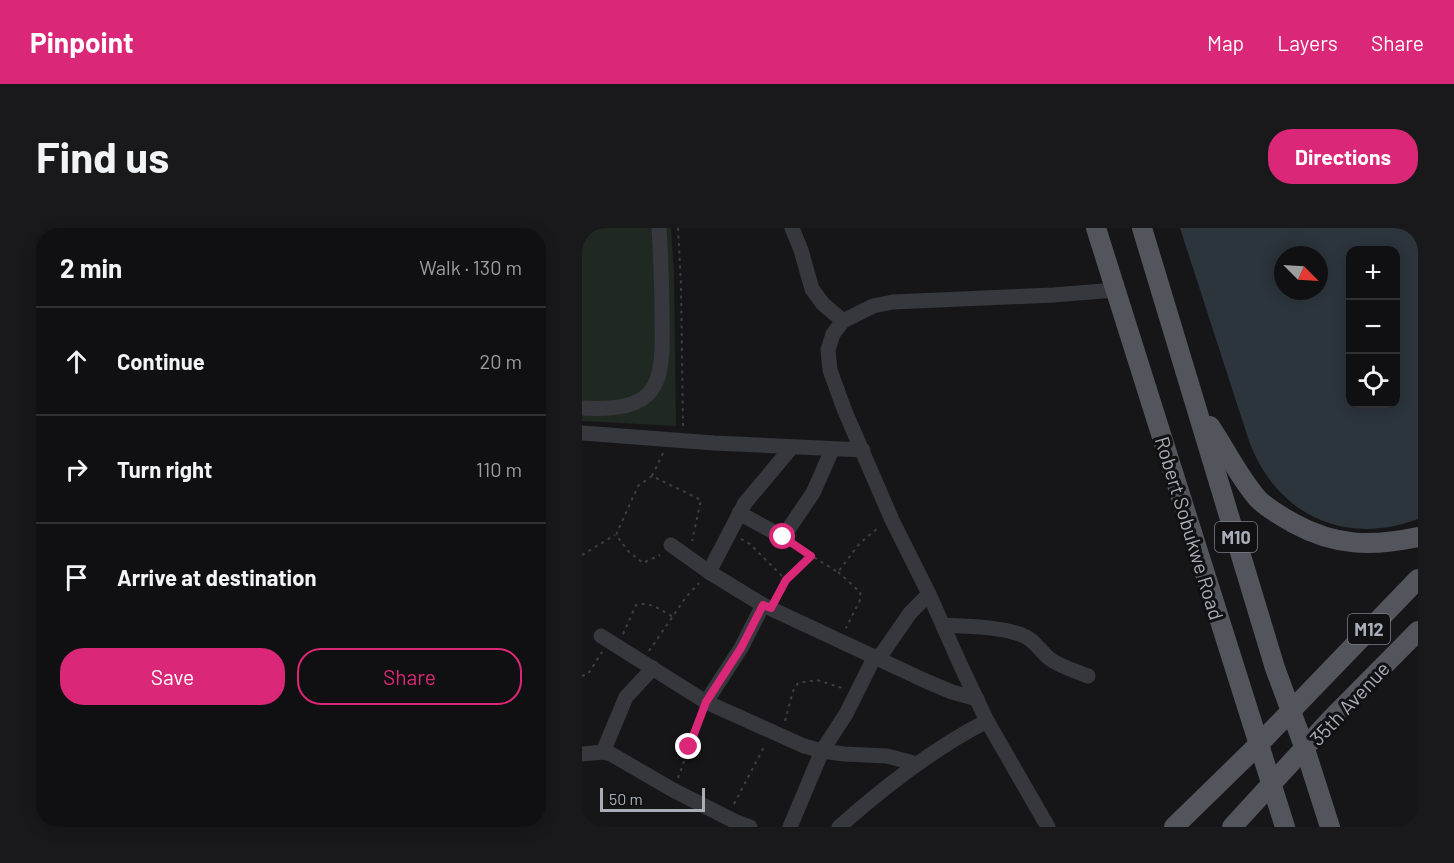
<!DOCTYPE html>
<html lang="en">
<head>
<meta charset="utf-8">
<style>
  :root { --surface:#101012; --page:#19191b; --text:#f1f3f6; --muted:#9c9d9f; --line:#303032; --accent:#db2777 }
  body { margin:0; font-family:Barlow,sans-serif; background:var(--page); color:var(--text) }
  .controls { position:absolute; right:18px; top:18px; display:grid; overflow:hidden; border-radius:12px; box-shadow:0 3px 15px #0003 }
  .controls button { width:54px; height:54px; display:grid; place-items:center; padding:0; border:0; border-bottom:2px solid var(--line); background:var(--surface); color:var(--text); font:30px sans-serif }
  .compass { position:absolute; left:692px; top:18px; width:54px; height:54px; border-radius:50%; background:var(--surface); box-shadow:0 3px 15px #0003; rotate:114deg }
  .scale { position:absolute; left:18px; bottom:15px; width:105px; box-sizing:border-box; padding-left:6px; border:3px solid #a8adb8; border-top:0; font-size:16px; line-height:21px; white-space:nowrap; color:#a8adb8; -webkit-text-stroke:4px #111113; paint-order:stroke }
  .stop { position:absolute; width:18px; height:18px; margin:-14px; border:4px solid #db2777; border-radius:50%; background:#fff }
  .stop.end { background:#db2777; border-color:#fff; box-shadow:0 2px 6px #0008 }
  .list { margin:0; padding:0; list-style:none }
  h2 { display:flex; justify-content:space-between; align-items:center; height:78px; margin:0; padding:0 24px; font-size:26px }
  h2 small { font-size:20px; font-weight:400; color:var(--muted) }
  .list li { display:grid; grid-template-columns:39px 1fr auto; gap:18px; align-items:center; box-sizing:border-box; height:108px; padding:0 24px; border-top:2px solid var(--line) }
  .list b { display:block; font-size:22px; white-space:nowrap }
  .list em { font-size:20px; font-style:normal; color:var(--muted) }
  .actions { display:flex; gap:12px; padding:18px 24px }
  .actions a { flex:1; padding:14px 0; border:2px solid var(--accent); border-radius:24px; text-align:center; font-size:21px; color:var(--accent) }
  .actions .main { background:var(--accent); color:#fff }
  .icon { flex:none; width:33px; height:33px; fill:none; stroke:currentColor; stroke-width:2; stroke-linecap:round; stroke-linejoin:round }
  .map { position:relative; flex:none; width:836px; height:599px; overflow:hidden; border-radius:24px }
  header { display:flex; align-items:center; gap:36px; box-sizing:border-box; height:84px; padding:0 30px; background:var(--accent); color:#fff }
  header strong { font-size:28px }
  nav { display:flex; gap:33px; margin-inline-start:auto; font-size:21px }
  .intro { display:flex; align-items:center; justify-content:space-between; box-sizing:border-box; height:144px; padding:0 36px }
  h1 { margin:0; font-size:42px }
  .button { padding:15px 27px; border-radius:24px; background:var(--accent); color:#fff; font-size:21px; font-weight:700 }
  main { display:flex; gap:36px; padding:0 36px }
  aside { flex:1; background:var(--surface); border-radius:24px; box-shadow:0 3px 15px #0003 }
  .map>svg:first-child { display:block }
  .green { fill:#202822 }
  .water { fill:#2c353c; fill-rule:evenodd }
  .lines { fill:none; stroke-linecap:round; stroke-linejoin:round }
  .path { stroke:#3d3f44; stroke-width:2; stroke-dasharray:3 4.5; stroke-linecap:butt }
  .minor { stroke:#37383d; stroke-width:15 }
  .major { stroke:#53555c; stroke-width:20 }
  .route { stroke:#db2777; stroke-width:8 }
  .labels { text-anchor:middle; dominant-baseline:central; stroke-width:6; stroke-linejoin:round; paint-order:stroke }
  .shield { fill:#111113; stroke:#7b7e86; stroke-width:1.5 }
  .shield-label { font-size:18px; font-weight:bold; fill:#a8adb8 }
  .street-label { font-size:20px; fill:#a8adb8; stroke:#111113 }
</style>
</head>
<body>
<header>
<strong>Pinpoint</strong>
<nav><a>Map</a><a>Layers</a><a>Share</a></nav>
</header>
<div class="intro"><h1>Find us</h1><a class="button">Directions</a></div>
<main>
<aside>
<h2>2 min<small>Walk · 130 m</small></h2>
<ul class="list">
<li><svg class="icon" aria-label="ahead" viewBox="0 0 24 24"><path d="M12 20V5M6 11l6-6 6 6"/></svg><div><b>Continue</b></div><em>20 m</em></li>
<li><svg class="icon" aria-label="right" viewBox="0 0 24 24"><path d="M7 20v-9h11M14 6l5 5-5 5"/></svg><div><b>Turn right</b></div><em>110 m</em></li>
<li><svg class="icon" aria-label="arrive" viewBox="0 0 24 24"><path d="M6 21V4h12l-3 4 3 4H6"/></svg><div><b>Arrive at destination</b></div></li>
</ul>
<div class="actions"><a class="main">Save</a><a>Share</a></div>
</aside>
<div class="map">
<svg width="836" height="599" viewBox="0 0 836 599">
  <rect width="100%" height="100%" fill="#161618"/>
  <polygon class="green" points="0,0 89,0 92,46 94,198 0,193"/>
  <path class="water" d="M598 0H836V291C762 319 694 286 667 213ZM768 22H814V176H768ZM701 27H737V63H701Z"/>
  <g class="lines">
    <g class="path">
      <polyline points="96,0 99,56 101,198"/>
      <polyline points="81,225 70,248 119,272 110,313"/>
      <polyline points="70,248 56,258 34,307 46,323 61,335 78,327"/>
      <polyline points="159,311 168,316 204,352"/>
      <polyline points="213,318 256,344 278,315 297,299"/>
      <polyline points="0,327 33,307"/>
      <polyline points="256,344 278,364 279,370 264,400"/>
      <polyline points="195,369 209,345 219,339 229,328"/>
      <path d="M41 406 54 377C68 373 79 382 91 389"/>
      <polyline points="67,423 104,369 117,355"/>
      <polyline points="0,448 6,446 20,424"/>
      <polyline points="203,493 211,463 216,455 235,452 260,460"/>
      <polyline points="96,550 119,488"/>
      <polyline points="152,576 183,517"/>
    </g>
    <g class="minor">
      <polyline points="210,0 219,22 230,61 241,76 261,93"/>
      <path d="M0 180C75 184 82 160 80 92 80 61 79 31 77 0"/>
      <polyline points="0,205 132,215 281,222"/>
      <polyline points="157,285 201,309 231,265 250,222"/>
      <polyline points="89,317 127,344 181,377 346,454 370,464 395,471"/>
      <polyline points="127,344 163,275 210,219"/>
      <path d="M361 397C387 399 416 398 440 407 452 411 458 423 468 431 479 439 494 443 506 448"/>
      <polyline points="19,408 124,474 222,518 240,523 262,526 305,528 335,536"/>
      <polyline points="297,430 328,385 347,366"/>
      <polyline points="124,474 159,420 181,377"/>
      <polyline points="21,524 44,469 71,440"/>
      <polyline points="0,526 21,524 29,526 91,562 152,593 168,599"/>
      <polyline points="208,599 240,523 264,486 293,428"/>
      <path d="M257 599C302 559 352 520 405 493"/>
      <polyline points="466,599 405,493 378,436 347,366 310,292 262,181 248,142 246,122 251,106 261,93 291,78 311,74 471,67 534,62"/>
    </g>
    <g class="major">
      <polyline points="514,0 703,599"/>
      <polyline points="560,0 693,440 723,521 748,599"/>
      <path d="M628 198C644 222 657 249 676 271 686 281 699 288 711 295 753 318 789 319 836 309"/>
      <polyline points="592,599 677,516 836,351"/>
      <polyline points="650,599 749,491 836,403"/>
    </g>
  </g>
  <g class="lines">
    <polyline class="route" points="107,519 124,474 159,420 181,377 189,380 204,352 229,328 201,309"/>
  </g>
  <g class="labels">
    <g class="shield">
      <rect x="633" y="294" width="42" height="30" rx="4.5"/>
      <rect x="766" y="386" width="42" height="30" rx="4.5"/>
    </g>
    <g class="shield-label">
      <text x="654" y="309">M10</text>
      <text x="787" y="401">M12</text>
    </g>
    <g class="street-label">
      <text transform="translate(608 300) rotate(73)">Robert Sobukwe Road</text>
      <text transform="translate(767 475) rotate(-47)">35th Avenue</text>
    </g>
  </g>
</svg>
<div class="controls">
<button>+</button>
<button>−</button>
<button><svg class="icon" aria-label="locate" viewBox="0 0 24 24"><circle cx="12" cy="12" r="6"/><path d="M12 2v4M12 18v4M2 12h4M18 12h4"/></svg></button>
</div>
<svg class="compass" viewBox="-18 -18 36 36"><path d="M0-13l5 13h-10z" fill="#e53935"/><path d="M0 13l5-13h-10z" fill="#9c9d9f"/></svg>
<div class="scale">50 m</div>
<div class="stop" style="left:201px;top:309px"></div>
<div class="stop end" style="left:107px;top:519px"></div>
</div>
</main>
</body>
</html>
